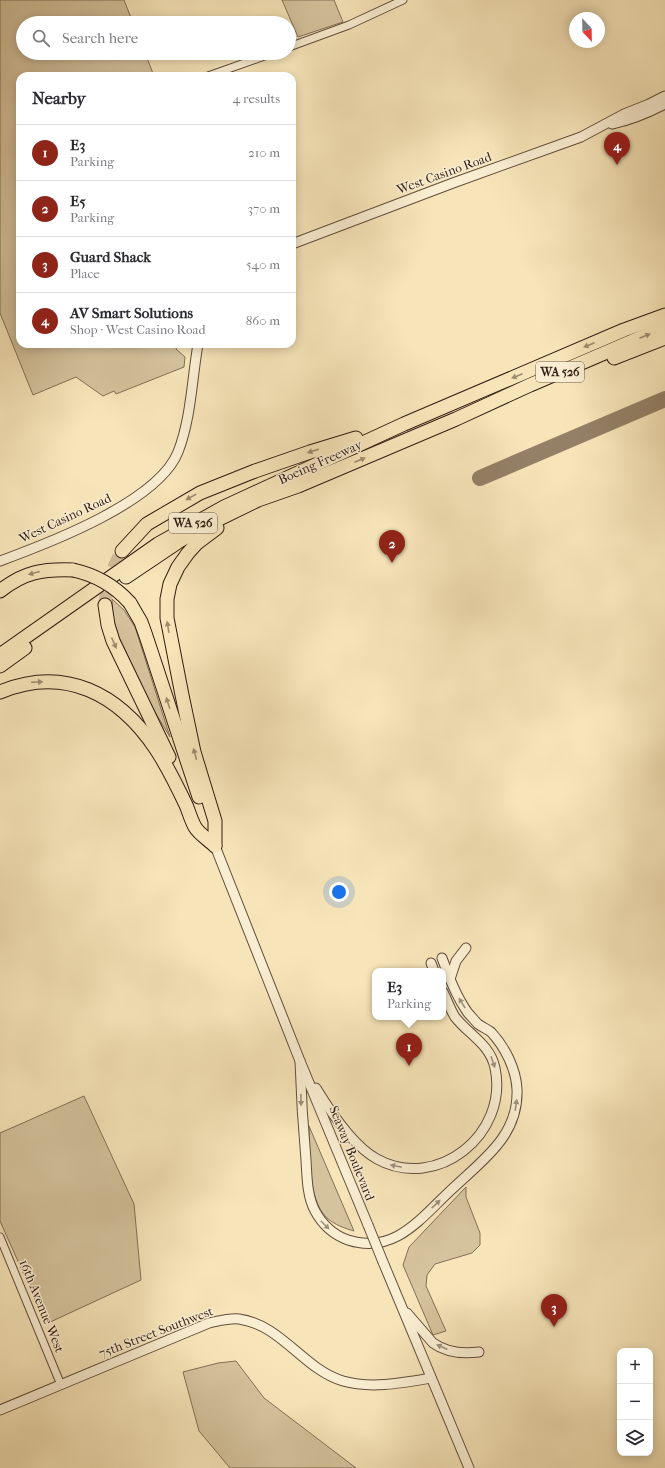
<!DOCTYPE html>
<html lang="en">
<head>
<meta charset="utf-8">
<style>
  :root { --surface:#fff; --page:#f7f7f7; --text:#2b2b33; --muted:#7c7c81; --line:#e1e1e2; --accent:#8f2418 }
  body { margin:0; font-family:"IM FELL French Canon",serif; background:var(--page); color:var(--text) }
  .controls { position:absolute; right:12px; bottom:12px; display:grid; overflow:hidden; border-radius:8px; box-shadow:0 2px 10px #0003 }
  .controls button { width:36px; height:36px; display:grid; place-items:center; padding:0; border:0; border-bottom:1px solid var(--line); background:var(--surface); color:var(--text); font:20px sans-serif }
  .compass { position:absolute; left:569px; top:12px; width:36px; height:36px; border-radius:50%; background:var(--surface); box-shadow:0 2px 10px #0003; rotate:158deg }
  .you { position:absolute; left:339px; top:892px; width:14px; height:14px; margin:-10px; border:3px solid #fff; border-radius:50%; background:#1a73e8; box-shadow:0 0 0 6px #1a73e833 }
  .badge { display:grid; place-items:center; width:26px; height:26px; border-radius:50%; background:var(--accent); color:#fff; font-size:13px; font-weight:700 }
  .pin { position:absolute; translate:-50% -33px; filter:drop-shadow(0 1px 2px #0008) }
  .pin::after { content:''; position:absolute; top:21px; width:14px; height:12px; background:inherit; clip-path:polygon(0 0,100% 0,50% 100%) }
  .popup { position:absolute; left:372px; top:968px; width:74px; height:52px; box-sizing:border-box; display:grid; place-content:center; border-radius:8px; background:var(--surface); filter:drop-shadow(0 1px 3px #0005); font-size:13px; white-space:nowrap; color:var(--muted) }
  .popup b { font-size:15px; color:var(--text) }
  .popup::after { content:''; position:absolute; left:50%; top:100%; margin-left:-8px; border:8px solid transparent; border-top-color:var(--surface) }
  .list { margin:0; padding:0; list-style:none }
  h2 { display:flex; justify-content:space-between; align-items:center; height:52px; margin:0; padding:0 16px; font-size:17px }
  h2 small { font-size:13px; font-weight:400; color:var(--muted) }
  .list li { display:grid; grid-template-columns:26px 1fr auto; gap:12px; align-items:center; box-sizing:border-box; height:56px; padding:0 16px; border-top:1px solid var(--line) }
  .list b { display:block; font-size:15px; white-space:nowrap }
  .list p { margin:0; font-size:13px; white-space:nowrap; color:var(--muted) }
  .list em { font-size:13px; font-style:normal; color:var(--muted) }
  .icon { flex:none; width:22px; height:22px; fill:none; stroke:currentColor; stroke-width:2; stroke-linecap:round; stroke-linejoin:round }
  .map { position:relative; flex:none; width:665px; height:1468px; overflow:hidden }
  .search { position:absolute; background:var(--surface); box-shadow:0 2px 10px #0003; left:16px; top:16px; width:280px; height:44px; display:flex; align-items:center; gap:10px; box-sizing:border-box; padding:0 14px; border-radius:22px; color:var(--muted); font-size:15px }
  .panel { position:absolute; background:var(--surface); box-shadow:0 2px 10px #0003; left:16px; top:72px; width:280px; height:276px; border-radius:12px }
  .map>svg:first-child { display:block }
  .green { fill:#d5c39d; stroke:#827058 }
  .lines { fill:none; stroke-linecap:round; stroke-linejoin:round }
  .taxiway { stroke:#938066; stroke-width:16 }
  .motorway-tunnel { stroke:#cfbd98; stroke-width:13; stroke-dasharray:13 6; stroke-linecap:butt }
  .minor-casing { stroke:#614e3c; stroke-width:9 }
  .tertiary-casing { stroke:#614e3c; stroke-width:11 }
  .motorway-casing { stroke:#2f1c12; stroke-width:15 }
  .minor { stroke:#faeed2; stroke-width:7 }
  .tertiary { stroke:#faeed2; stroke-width:9 }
  .motorway { stroke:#f7e5b9; stroke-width:13 }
  .tertiary-bridge-casing { stroke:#614e3c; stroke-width:11; stroke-linecap:butt }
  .motorway-bridge-casing { stroke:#2f1c12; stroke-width:15; stroke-linecap:butt }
  .tertiary-bridge { stroke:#faeed2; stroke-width:9 }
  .motorway-bridge { stroke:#f7e5b9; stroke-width:13 }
  .oneway { fill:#9d8b6e }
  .oneway2 { fill:#9f907c }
  .labels { text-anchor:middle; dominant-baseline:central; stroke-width:3; stroke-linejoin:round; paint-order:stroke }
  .shield { fill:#faeed2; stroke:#6c5b4c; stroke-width:1 }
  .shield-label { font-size:12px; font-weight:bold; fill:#2f1c12 }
  .street-label { font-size:13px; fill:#2f1c12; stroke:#faeed2 }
</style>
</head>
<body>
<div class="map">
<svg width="665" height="1468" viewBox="0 0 665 1468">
  <rect width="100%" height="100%" fill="#f7e5b9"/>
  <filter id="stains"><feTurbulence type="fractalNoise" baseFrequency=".005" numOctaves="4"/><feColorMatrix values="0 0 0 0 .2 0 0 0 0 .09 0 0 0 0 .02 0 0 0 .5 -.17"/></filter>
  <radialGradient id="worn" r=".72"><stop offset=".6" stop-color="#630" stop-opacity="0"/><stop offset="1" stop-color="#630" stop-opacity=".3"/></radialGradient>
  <g class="green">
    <polygon points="0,0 124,0 133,23 23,23 23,53 145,53 154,76 20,76 20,344 178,344 176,349 185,357 184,367 116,394 114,391 103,396 76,377 33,395 0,313"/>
    <polygon points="282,0 334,0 343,22 298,37"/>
    <polygon points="112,599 124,610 135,627 170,737 153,709 119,637 113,618"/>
    <polygon points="84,1096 134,1204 141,1280 46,1324 0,1221 0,1133"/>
    <path d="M309 1126 354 1231C344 1228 335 1225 327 1218 307 1199 310 1152 309 1126Z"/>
    <polygon points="466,1187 466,1197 480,1233 480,1245 472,1253 435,1264 427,1275 426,1286 446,1331 433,1335 403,1265 409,1247"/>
    <polygon points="236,1361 264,1398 356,1468 230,1468 199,1431 183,1372 218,1363"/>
  </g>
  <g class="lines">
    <polyline class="taxiway" points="480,478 665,399"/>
    <path class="motorway-tunnel" d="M105 605C106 585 112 569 122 551"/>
    <g class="minor-casing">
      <g id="minor">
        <polyline points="289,47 349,25 403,0"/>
        <polyline points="208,76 273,53"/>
        <polyline points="0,1237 61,1385"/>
      </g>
    </g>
    <g class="tertiary-casing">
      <g id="tertiary">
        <path d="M612 124C631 120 648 113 665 104"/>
        <polyline points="292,244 453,183 581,137 624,114 649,104 665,96"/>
        <path d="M0 561C49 543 158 502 178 452 191 419 192 379 198 344"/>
        <polyline points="215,846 300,1061 368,1225"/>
        <polyline points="431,963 434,971"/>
        <polyline points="450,979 456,961 466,948"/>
        <path d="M300 1061C301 1094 303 1127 306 1160 307 1177 307 1196 315 1211 322 1224 334 1235 348 1240 394 1255 420 1219 450 1191 481 1161 519 1137 517 1089 516 1069 505 1047 491 1032 487 1029 482 1027 478 1024 475 1021 471 1016 468 1013 456 996 449 977 442 958"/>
        <path d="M316 1088C330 1111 353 1146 377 1159 437 1192 509 1134 495 1068 490 1044 469 1035 455 1017 450 1009 447 1000 443 992"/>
        <polyline points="383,1262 469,1468"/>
        <path d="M407 1313 433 1343C447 1353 463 1354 479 1352"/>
        <path d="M0 1410 209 1323C219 1321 229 1318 239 1319 282 1325 303 1369 343 1381 371 1389 402 1383 431 1378"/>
      </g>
    </g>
    <g class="motorway-casing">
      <g id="motorway">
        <polyline points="614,358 665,338"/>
        <polyline points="122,551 147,524 200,493 255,471 310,452 356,438"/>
        <polyline points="126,577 178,542 207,525 258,500 298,486 456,419 530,385 665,327"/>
        <path d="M0 591C24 572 42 569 73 570"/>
        <polyline points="130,603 141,622 146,636 199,797"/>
        <polyline points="105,605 108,625 113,641 169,757"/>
        <polyline points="0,655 158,544 224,507 404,424 624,330 665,315"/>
        <polyline points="0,666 25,648"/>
        <path d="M0 692C65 665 119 694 156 749 167 766 177 786 186 805 189 812 191 820 195 827 199 834 209 840 215 846"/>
        <polyline points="215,846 215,821 194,752 182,695 167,618 167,599 170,584 178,567 188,553 197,543 217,528"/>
      </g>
    </g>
    <use href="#minor" class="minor"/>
    <use href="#tertiary" class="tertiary"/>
    <use href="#motorway" class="motorway"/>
    <g class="tertiary-bridge-casing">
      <polyline id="tertiary-bridge" points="368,1225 383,1262"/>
    </g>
    <g class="motorway-bridge-casing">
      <path id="motorway-bridge" d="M73 570C96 575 114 585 130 603"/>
    </g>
    <use href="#tertiary-bridge" class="tertiary-bridge"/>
    <use href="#motorway-bridge" class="motorway-bridge"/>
  </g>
  <defs><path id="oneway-solid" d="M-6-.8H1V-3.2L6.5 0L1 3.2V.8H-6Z"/></defs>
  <g class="oneway">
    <use href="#oneway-solid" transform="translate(645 336) rotate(-23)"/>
    <use href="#oneway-solid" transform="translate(589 345) rotate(157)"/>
    <use href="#oneway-solid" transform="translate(517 376) rotate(157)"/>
    <use href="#oneway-solid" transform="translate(313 451) rotate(163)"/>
    <use href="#oneway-solid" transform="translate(360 460) rotate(-23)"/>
    <use href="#oneway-solid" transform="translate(191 497) rotate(151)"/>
    <use href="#oneway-solid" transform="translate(34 573) rotate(165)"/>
    <use href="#oneway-solid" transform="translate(168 627) rotate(-99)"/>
    <use href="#oneway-solid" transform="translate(114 643) rotate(66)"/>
    <use href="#oneway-solid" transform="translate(37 682) rotate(-2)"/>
    <use href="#oneway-solid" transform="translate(168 703) rotate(-108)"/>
    <use href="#oneway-solid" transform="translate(195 754) rotate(-105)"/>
  </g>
  <g class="oneway2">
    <use href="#oneway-solid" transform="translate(462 1003) rotate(-122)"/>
    <use href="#oneway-solid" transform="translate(493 1062) rotate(71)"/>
    <use href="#oneway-solid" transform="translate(301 1100) rotate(89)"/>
    <use href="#oneway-solid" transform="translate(516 1105) rotate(-82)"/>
    <use href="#oneway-solid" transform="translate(396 1166) rotate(-168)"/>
    <use href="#oneway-solid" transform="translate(436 1204) rotate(-43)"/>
    <use href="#oneway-solid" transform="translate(325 1225) rotate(45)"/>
    <use href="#oneway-solid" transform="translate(442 1347) rotate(-155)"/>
  </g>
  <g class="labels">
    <g class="shield">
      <rect x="536" y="362" width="48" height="20" rx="3"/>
      <rect x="169" y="513" width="48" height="20" rx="3"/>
    </g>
    <g class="shield-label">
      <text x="560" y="372">WA 526</text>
      <text x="193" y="523">WA 526</text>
    </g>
    <g class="street-label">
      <text transform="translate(444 173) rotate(-20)">West Casino Road</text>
      <text transform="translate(320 462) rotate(-24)">Boeing Freeway</text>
      <text transform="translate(65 518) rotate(-25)">West Casino Road</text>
      <text transform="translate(352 1153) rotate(68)">Seaway Boulevard</text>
      <text transform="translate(42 1306) rotate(68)">16th Avenue West</text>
      <text transform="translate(156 1332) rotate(-21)">75th Street Southwest</text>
    </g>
  </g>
  <rect width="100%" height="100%" filter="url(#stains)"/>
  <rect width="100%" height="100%" fill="url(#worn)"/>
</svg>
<div class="controls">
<button>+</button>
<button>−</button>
<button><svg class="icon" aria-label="layers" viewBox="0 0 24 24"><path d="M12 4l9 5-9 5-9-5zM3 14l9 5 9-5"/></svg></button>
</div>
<svg class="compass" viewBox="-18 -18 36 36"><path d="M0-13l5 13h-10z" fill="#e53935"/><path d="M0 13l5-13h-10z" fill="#7c7c81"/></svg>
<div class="you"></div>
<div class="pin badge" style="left:409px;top:1066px">1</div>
<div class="popup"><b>E3</b>Parking</div>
<div class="pin badge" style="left:392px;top:563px">2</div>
<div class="pin badge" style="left:554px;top:1327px">3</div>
<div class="pin badge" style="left:617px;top:165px">4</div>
<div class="search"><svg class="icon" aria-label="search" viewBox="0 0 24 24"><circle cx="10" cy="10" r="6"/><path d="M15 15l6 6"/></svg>Search here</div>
<section class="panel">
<h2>Nearby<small>4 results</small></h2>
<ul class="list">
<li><span class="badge">1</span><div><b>E3</b><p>Parking</p></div><em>210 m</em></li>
<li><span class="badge">2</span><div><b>E5</b><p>Parking</p></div><em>370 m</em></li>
<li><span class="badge">3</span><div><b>Guard Shack</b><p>Place</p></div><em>540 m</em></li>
<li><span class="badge">4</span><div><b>AV Smart Solutions</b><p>Shop · West Casino Road</p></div><em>860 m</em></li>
</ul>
</section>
</div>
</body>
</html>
